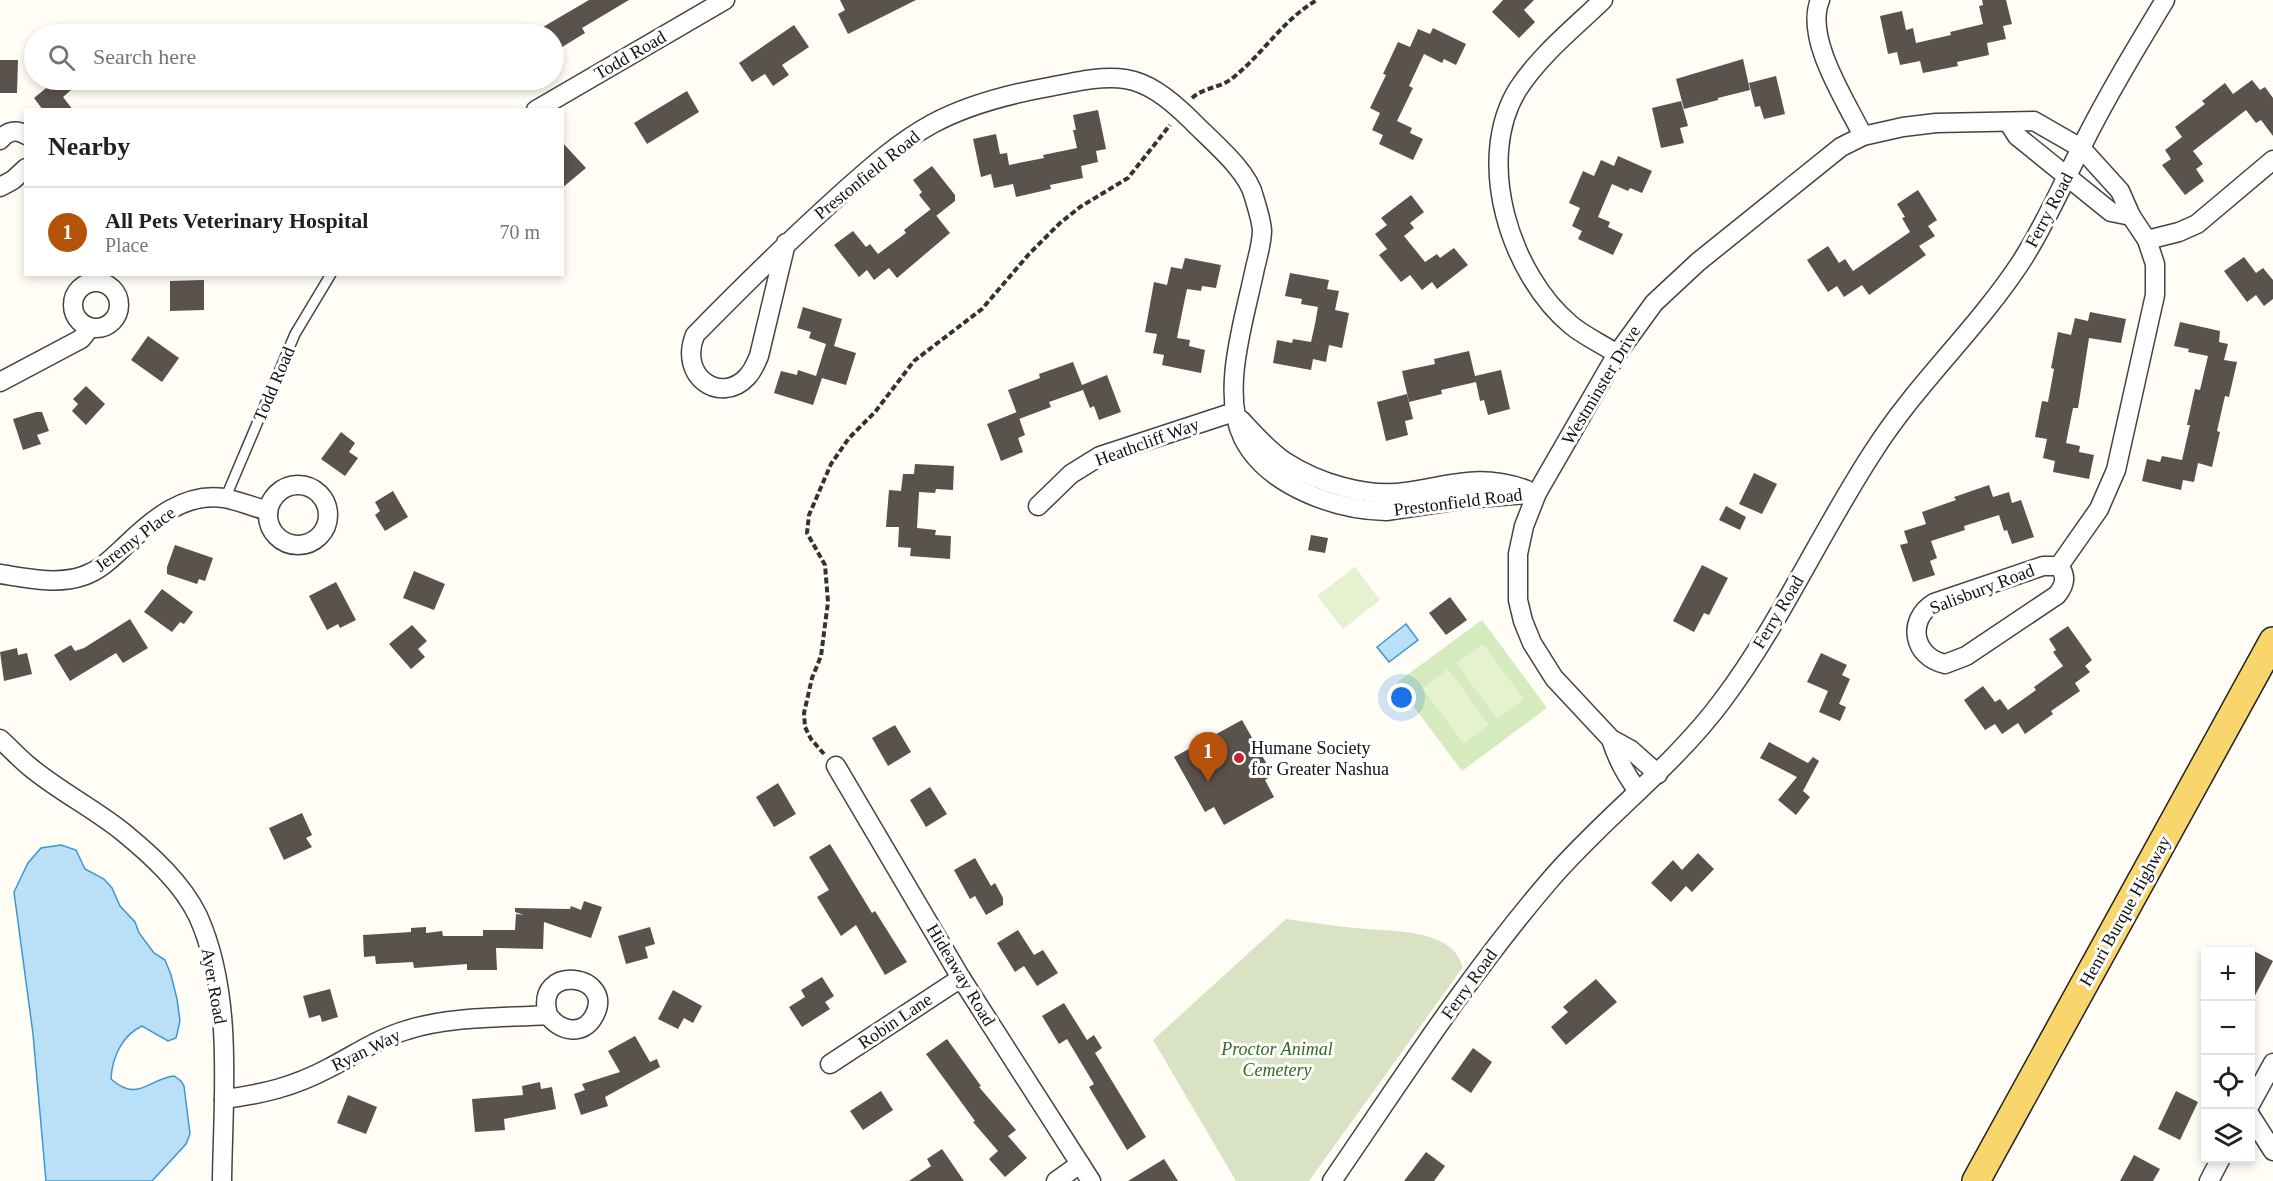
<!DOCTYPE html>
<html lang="en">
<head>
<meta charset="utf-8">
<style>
  :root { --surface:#fff; --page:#f6f6f6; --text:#202124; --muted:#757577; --line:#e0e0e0; --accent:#b45309 }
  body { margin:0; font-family:Georgia,serif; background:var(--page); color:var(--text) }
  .controls { position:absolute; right:18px; bottom:18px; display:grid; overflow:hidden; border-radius:0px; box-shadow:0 3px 9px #0003 }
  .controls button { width:54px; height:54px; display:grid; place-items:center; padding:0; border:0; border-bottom:2px solid var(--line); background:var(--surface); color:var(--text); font:30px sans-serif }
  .you { position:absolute; left:1402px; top:698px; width:21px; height:21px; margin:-15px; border:4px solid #fff; border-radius:50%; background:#1a73e8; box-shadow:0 0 0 9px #1a73e833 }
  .badge { display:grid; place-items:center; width:39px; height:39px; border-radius:50%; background:var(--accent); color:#fff; font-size:20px; font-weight:700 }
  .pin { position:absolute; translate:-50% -50px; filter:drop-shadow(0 2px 3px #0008) }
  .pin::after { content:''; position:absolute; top:32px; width:21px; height:18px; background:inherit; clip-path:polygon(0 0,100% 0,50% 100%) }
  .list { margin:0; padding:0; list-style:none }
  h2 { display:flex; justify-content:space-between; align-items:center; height:78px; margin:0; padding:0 24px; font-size:26px }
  h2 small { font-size:20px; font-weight:400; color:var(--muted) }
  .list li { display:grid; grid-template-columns:39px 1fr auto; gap:18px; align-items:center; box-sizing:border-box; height:90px; padding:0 24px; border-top:2px solid var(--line) }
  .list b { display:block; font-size:22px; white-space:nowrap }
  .list p { margin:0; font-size:20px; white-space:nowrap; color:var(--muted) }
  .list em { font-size:20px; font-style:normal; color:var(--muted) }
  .icon { flex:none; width:33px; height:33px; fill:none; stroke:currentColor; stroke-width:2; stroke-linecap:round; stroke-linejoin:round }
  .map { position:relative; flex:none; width:2273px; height:1181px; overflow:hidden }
  .search { position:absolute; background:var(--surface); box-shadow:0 3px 9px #0003; left:24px; top:24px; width:540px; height:66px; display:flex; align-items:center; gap:15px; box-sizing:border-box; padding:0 21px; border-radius:33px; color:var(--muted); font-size:22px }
  .panel { position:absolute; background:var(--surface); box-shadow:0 3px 9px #0003; left:24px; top:108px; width:540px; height:168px; border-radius:0px }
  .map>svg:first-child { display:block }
  .green { fill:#d5ebbd }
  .cemetery { fill:#d9e3c4 }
  .pitch { fill:#e6f2cf }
  .water { fill:#b9e0f7; stroke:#3f96cf; stroke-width:1.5 }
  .building { fill:#5a524d }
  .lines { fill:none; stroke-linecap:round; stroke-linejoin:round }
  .service-casing { stroke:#444; stroke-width:12 }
  .minor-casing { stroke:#444; stroke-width:21 }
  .primary-casing { stroke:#222; stroke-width:30 }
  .path { stroke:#333; stroke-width:4; stroke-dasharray:6 3; stroke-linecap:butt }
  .service { stroke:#fff; stroke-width:9 }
  .minor { stroke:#fff; stroke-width:18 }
  .primary { stroke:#f9d66b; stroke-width:27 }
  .poi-dot { fill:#c4262e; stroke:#fff; stroke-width:2 }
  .labels { text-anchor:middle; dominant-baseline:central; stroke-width:6; stroke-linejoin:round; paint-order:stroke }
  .street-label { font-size:18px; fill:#111; stroke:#fff }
  .poi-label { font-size:18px; fill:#111; stroke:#fff; text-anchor:start }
  .park-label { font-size:18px; font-style:italic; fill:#2f6b1f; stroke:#fff }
</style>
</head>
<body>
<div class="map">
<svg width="2273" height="1181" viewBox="0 0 2273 1181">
  <rect width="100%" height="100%" fill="#fffdf5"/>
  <polygon class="green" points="1482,620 1547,708 1462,771 1396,683"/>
  <path class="cemetery" d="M1286 919C1310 922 1333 926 1356 928 1389 932 1452 927 1463 967L1309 1181H1236L1153 1040Z"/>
  <g class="pitch">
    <polygon points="1355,567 1380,600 1343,629 1317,596"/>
    <polygon points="1483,644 1524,699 1497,719 1456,663"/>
    <polygon points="1448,669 1489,725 1464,744 1422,688"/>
  </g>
  <g class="water">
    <polygon points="1406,624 1418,640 1389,662 1377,647"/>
    <path d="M61 845 76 850 85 869 104 879 112 888 120 906 135 922 139 933 154 953 165 960 171 975 177 999 180 1021 176 1038 168 1041 142 1026C122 1035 112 1058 111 1079 138 1103 148 1079 174 1076L181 1081 184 1086 190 1134 186 1144 152 1181H46L33 1034 14 892 28 863 41 848Z"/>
  </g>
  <g class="building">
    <polygon points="589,0 629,0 582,28 585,33 554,52 554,34 531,34"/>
    <polygon points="840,0 916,0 848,34 838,14 845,10"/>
    <polygon points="1503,0 1534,0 1524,10 1535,22 1519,38 1492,12"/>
    <polygon points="1982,0 2006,0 2012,24 2003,26 2006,39 1987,43 1989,55 1957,62 1958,66 1923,73 1920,61 1900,65 1897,52 1888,54 1880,16 1902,11 1906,30 1913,28 1916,43 1951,35 1950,32 1983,24 1979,6 1983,5"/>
    <polygon points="794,25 809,47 782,65 789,75 773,86 765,74 752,82 739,63"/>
    <polygon points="1433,28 1466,44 1456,65 1444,59 1442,63 1424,54 1409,86 1413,88 1397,121 1412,128 1410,133 1423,139 1413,160 1379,144 1383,135 1372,130 1380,113 1370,108 1386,75 1383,74 1398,42 1410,47 1418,29 1430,34"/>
    <polygon points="1743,59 1750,90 1718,98 1718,100 1684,109 1676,79"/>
    <polygon points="0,60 18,60 17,93 0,93"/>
    <polygon points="1776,76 1785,114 1764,119 1760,106 1755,107 1749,83"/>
    <polygon points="56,80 62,80 71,90 63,97 73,110 43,110 34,98"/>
    <polygon points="2252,80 2260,90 2265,87 2273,98 2273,136 2261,120 2256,123 2246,110 2193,151 2203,164 2196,169 2204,181 2185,195 2162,165 2171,159 2165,150 2182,137 2175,127 2205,104 2202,101 2225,83 2233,94"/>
    <polygon points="687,91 699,112 647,144 634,123"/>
    <polygon points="1681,101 1688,126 1680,128 1684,143 1661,148 1652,108"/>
    <polygon points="1098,110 1106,149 1096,151 1098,162 1081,166 1083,178 1050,185 1051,189 1016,197 1013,184 994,188 991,174 981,177 973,139 996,134 1000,154 1007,153 1009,165 1044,158 1043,155 1077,148 1073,130 1076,130 1073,115"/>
    <polygon points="562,142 586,168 562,188"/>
    <polygon points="1618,156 1652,171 1642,193 1630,188 1628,191 1612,184 1598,217 1610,222 1608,227 1623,234 1613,255 1578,239 1582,231 1572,226 1580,208 1569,203 1583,171 1594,176 1601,160 1614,166"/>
    <polygon points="932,166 955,195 955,201 936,216 919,195 922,192 913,180"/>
    <polygon points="1918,190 1937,220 1928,226 1935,236 1919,246 1926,255 1869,295 1862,285 1844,297 1837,286 1828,292 1807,260 1828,246 1839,263 1845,259 1853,271 1910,232 1902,218 1905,217 1897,204"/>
    <polygon points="1411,195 1424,212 1410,223 1414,228 1404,236 1425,262 1437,254 1440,258 1454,248 1468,265 1437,289 1432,282 1422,290 1410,275 1401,282 1379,255 1387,249 1375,234 1387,225 1381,218"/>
    <polygon points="931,209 950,233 897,278 889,268 874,280 867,270 859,277 834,245 853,231 866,247 870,244 878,254 906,233 904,230"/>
    <polygon points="2244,257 2256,273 2263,268 2273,280 2273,299 2264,306 2256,295 2247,302 2224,271"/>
    <polygon points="1185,258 1221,265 1216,288 1202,286 1201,291 1187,289 1184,303 1177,338 1190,340 1189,346 1205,350 1201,373 1162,365 1164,355 1153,353 1157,334 1145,332 1154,282 1167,285 1171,267 1182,269"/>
    <polygon points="1290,273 1329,280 1327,289 1339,291 1335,310 1349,313 1342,348 1329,345 1326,362 1313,359 1311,370 1273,363 1277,340 1292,343 1293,339 1311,342 1315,324 1318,307 1301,304 1302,299 1285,296"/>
    <polygon points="204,280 204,310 170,311 170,281"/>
    <polygon points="803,307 842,319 834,346 856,353 846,385 822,378 813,405 774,393 781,371 797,375 798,370 816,376 826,344 809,338 811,332 797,328"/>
    <polygon points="2090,312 2126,319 2121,343 2089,338 2078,408 2073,408 2066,443 2080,446 2079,452 2094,455 2089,479 2053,472 2055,461 2043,458 2047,439 2035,437 2042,401 2048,402 2054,369 2051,368 2058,332 2071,335 2075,318 2088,321"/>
    <polygon points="2180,322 2220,331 2219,342 2228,344 2224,360 2237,362 2229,397 2225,396 2217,431 2220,432 2212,467 2198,463 2194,482 2183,480 2181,490 2142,481 2147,459 2160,462 2162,456 2182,460 2190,425 2187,425 2195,389 2200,390 2208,356 2188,352 2189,349 2174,346"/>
    <polygon points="148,336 179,358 162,382 131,360"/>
    <polygon points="1469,351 1475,376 1501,370 1510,409 1488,415 1484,400 1480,401 1476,382 1441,390 1442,394 1409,402 1402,371 1435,364 1434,359"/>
    <polygon points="1073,362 1082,385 1107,375 1121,412 1099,420 1094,406 1090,408 1083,390 1049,402 1051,407 1019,419 1008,390 1040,378 1039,374"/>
    <polygon points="86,386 105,404 86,425 72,411 78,404 73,399"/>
    <polygon points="1407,394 1413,419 1405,421 1408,435 1386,441 1377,402"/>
    <polygon points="36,412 42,412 49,431 37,435 41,444 23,450 13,419"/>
    <polygon points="1017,412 1025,435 1018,438 1023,452 1001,461 987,424"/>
    <polygon points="341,432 355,443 349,452 358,458 345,476 321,459"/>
    <polygon points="915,464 954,466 953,490 936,489 935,493 919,492 917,528 936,530 935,535 951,536 950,559 910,556 911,548 898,547 899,527 886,527 889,490 901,491 903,474 914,474"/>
    <polygon points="1754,473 1777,484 1762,514 1739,504"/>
    <polygon points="1989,485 1993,497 2009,492 2012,503 2021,500 2034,537 2012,544 2007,530 2004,531 1999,515 1964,526 1965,530 1931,541 1937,558 1930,561 1935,575 1913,582 1900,545 1908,543 1904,531 1926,524 1922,512 1956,500 1954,497"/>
    <polygon points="393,491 408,517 385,531 375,515 380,511 375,502"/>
    <polygon points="1726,506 1746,517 1740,530 1719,520"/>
    <polygon points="1311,535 1328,538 1325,553 1308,550"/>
    <polygon points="175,545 213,558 205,581 199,579 197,584 167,574 167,567"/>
    <polygon points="1702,565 1728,578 1709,615 1704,613 1694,632 1673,621"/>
    <polygon points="414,571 445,584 434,610 403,598"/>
    <polygon points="336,582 356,620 340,628 338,624 327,630 309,596"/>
    <polygon points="162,589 193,612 184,624 180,622 172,632 144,612"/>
    <polygon points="1450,597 1467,620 1446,635 1429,613"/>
    <polygon points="130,619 148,648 123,663 116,653 70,681 54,655 71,645 75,651 84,648"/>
    <polygon points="412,625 427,641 418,649 425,657 411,669 389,644"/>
    <polygon points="2068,626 2092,660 2085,666 2090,672 2075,683 2080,691 2051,711 2053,714 2025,734 2018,723 2002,734 1995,724 1985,730 1964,700 1983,686 1995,702 2000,699 2008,710 2036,690 2034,687 2063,666 2053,652 2056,650 2049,639"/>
    <polygon points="17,648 18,655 27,653 32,674 4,681 0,652"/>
    <polygon points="1821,653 1847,665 1842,675 1850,679 1839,704 1846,707 1840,721 1819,712 1828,691 1807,682"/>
    <polygon points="1242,720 1273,775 1265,780 1274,797 1224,825 1214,807 1205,812 1174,757"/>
    <polygon points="895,725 911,752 888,766 872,738"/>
    <polygon points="1769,742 1808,763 1813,757 1819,761 1803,791 1810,797 1796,815 1778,800 1797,777 1760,758"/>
    <polygon points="778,783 796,814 774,827 756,797"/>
    <polygon points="930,787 947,814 926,827 910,800"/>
    <polygon points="302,813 312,835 306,838 312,847 284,860 269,828"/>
    <polygon points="830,844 872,913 875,911 907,962 885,975 856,925 841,936 817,897 829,890 809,857"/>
    <polygon points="1698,853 1714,869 1692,892 1686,886 1671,902 1651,883 1673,860 1682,870"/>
    <polygon points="975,858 991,886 995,883 1003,898 1003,905 986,915 975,896 970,899 954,870"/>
    <polygon points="584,901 602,907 591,938 544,922 543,949 496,948 497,970 467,970 467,964 414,968 413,962 376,964 375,956 364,957 363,935 411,932 411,928 426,927 426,933 442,931 443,936 483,936 483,930 515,930 516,914 524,915 515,912 515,908 570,909 571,906 581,910"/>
    <polygon points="650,927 655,944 645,947 648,958 626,964 618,936"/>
    <polygon points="1018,930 1034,955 1043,950 1058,973 1037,986 1024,966 1015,972 997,943"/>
    <polygon points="2250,949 2273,961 2250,1005"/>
    <polygon points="822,977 834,996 825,1002 830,1009 802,1027 789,1007 805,997 801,990"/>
    <polygon points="1596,979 1617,1002 1566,1045 1551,1027 1568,1012 1563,1007"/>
    <polygon points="330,989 338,1017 322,1022 320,1015 309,1018 303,996"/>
    <polygon points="673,990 702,1006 693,1023 684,1018 678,1029 658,1019"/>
    <polygon points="1064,1003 1087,1040 1094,1035 1102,1048 1095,1053 1146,1137 1127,1150 1089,1087 1094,1084 1067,1039 1059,1044 1042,1016"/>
    <polygon points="635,1036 650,1062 657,1059 660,1067 605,1097 608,1106 581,1115 574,1094 585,1090 582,1084 620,1072 608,1051"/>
    <polygon points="947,1039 981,1086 979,1087 1016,1130 1008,1136 1027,1158 1005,1177 989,1159 998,1151 973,1122 975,1121 926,1054"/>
    <polygon points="1473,1048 1492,1062 1471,1093 1451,1079"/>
    <polygon points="540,1082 541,1089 552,1087 556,1109 504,1119 505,1130 475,1132 472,1099 523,1095 522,1086"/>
    <polygon points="881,1091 893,1110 863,1130 850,1111"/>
    <polygon points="2176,1091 2198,1102 2180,1140 2158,1129"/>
    <polygon points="348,1095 377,1107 366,1134 337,1123"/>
    <polygon points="942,1149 964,1181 909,1181 931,1166 927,1159"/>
    <polygon points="1426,1152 1445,1166 1434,1181 1404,1181"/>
    <polygon points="2134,1155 2160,1169 2153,1181 2120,1181"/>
    <polygon points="1164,1159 1178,1181 1128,1181"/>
  </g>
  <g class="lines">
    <g class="service-casing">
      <polyline id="service" points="225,499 295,334 331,274"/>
    </g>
    <g class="minor-casing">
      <g id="minor">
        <path d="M1603 0C1574 28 1540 55 1518 89 1474 160 1510 274 1571 325 1584 336 1602 344 1617 354"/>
        <path d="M1820 0C1804 38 1846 101 1863 136"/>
        <polyline points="536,110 725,0"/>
        <polyline points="2008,122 2017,136 2111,212 2131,216"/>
        <path d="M0 140C7 131 16 129 26 135"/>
        <polyline points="0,187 13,180 26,168"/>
        <polyline points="2147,240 2179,232 2197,224 2273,160"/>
        <path d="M786 243 759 356C756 363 753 371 747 377 721 405 678 377 695 335 743 286 792 238 843 192 871 167 899 142 932 124 967 105 1010 94 1049 87 1117 73 1139 69 1191 120 1210 140 1248 170 1254 197 1257 207 1261 219 1262 230 1262 242 1258 256 1255 268 1245 318 1220 391 1243 438 1267 486 1336 510 1386 511L1466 499 1537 493"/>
        <circle cx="96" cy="305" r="23"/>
        <polyline points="0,382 81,339 90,328"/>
        <path d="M1241 420C1254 434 1268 450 1284 461 1318 483 1366 498 1406 492 1453 485 1481 473 1527 490"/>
        <circle cx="298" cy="515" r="30"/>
        <polyline points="1038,506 1071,474 1100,456 1234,412"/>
        <path d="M0 574C26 578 57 585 83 576 101 570 113 557 127 544 153 519 185 492 224 498 239 501 254 507 268 511"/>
        <path d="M0 739C10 748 19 758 30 767 59 791 93 808 123 832 151 855 182 883 198 916 234 996 223 1096 222 1181"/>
        <path d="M1611 739C1617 759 1625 774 1638 791"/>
        <polyline points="836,766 961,978 1091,1181"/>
        <path d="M1658 774 1631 750 1611 739 1554 678 1532 643 1523 621 1518 600V554L1524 526 1537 493 1617 354 1654 303 1698 262 1841 147 1863 136 1903 127 1936 123 2034 121 2081 148 2120 191 2131 216 2147 240 2155 264V295L2116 470 2099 509 2059 566H2043L1934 603C1906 620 1913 657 1945 664L1966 656 2057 595C2065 585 2067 576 2059 566"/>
        <polyline points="830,1064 961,978"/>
        <path d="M224 1099C263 1094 293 1087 329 1068 354 1055 379 1038 407 1030 450 1016 503 1018 548 1015 533 962 617 974 594 1016 583 1037 559 1031 548 1015"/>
        <polyline points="2250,1105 2273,1063"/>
        <polyline points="2250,1115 2273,1151"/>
        <polyline points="1056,1181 1080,1164"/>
        <path d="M1332 1181C1402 1079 1469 974 1550 880 1604 817 1672 768 1722 701 1780 624 1820 533 1873 452 1916 384 1977 329 2021 262 2045 225 2062 185 2082 146 2107 96 2136 48 2165 0"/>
        <polyline points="2209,1181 2221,1158"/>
      </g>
    </g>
    <g class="primary-casing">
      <polyline id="primary" points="1976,1181 2273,641"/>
    </g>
    <g class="path">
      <path d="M1192 98C1203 88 1218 88 1230 80 1262 56 1282 20 1317 0"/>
      <polyline points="824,754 811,739 805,727 804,713 812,678 821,656 828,602 825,565 807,533 809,515 831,464 849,438 875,412 914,361 982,309 1029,254 1060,223 1080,207 1128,178 1170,125"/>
    </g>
    <use href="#service" class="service"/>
    <use href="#minor" class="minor"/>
    <use href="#primary" class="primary"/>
  </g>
  <circle class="poi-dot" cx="1239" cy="758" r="6"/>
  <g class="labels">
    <g class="street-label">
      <text transform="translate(630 55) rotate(-30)">Todd Road</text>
      <text transform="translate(867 175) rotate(-39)">Prestonfield Road</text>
      <text transform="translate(2049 210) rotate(-62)">Ferry Road</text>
      <text transform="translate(274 384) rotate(-67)">Todd Road</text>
      <text transform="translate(1601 385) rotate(-59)">Westminster Drive</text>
      <text transform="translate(1147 442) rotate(-20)">Heathcliff Way</text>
      <text transform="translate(1458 502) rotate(-7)">Prestonfield Road</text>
      <text transform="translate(135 539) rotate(-37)">Jeremy Place</text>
      <text transform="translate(1982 589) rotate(-21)">Salisbury Road</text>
      <text transform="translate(1778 612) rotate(-59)">Ferry Road</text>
      <text transform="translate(2125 911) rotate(-61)">Henri Burque Highway</text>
      <text transform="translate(961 975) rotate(59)">Hideaway Road</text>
      <text transform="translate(1469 984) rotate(-54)">Ferry Road</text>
      <text transform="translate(214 986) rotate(80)">Ayer Road</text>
      <text transform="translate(895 1021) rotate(-34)">Robin Lane</text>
      <text transform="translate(366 1050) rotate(-26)">Ryan Way</text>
    </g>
    <g class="poi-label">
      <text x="1251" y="748">Humane Society<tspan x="1251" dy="21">for Greater Nashua</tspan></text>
    </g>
    <g class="park-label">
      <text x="1277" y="1049">Proctor Animal<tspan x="1277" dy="21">Cemetery</tspan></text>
    </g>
  </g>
</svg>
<div class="controls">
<button>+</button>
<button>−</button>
<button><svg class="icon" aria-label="locate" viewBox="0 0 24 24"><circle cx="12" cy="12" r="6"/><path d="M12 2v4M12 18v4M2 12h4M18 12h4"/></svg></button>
<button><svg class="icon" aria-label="layers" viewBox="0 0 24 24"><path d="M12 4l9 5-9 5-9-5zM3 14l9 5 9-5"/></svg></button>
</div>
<div class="you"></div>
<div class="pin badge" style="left:1208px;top:782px">1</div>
<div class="search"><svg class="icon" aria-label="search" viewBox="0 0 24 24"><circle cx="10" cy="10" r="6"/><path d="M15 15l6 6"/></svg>Search here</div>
<section class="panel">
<h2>Nearby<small></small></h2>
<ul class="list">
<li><span class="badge">1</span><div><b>All Pets Veterinary Hospital</b><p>Place</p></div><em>70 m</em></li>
</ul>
</section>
</div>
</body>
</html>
